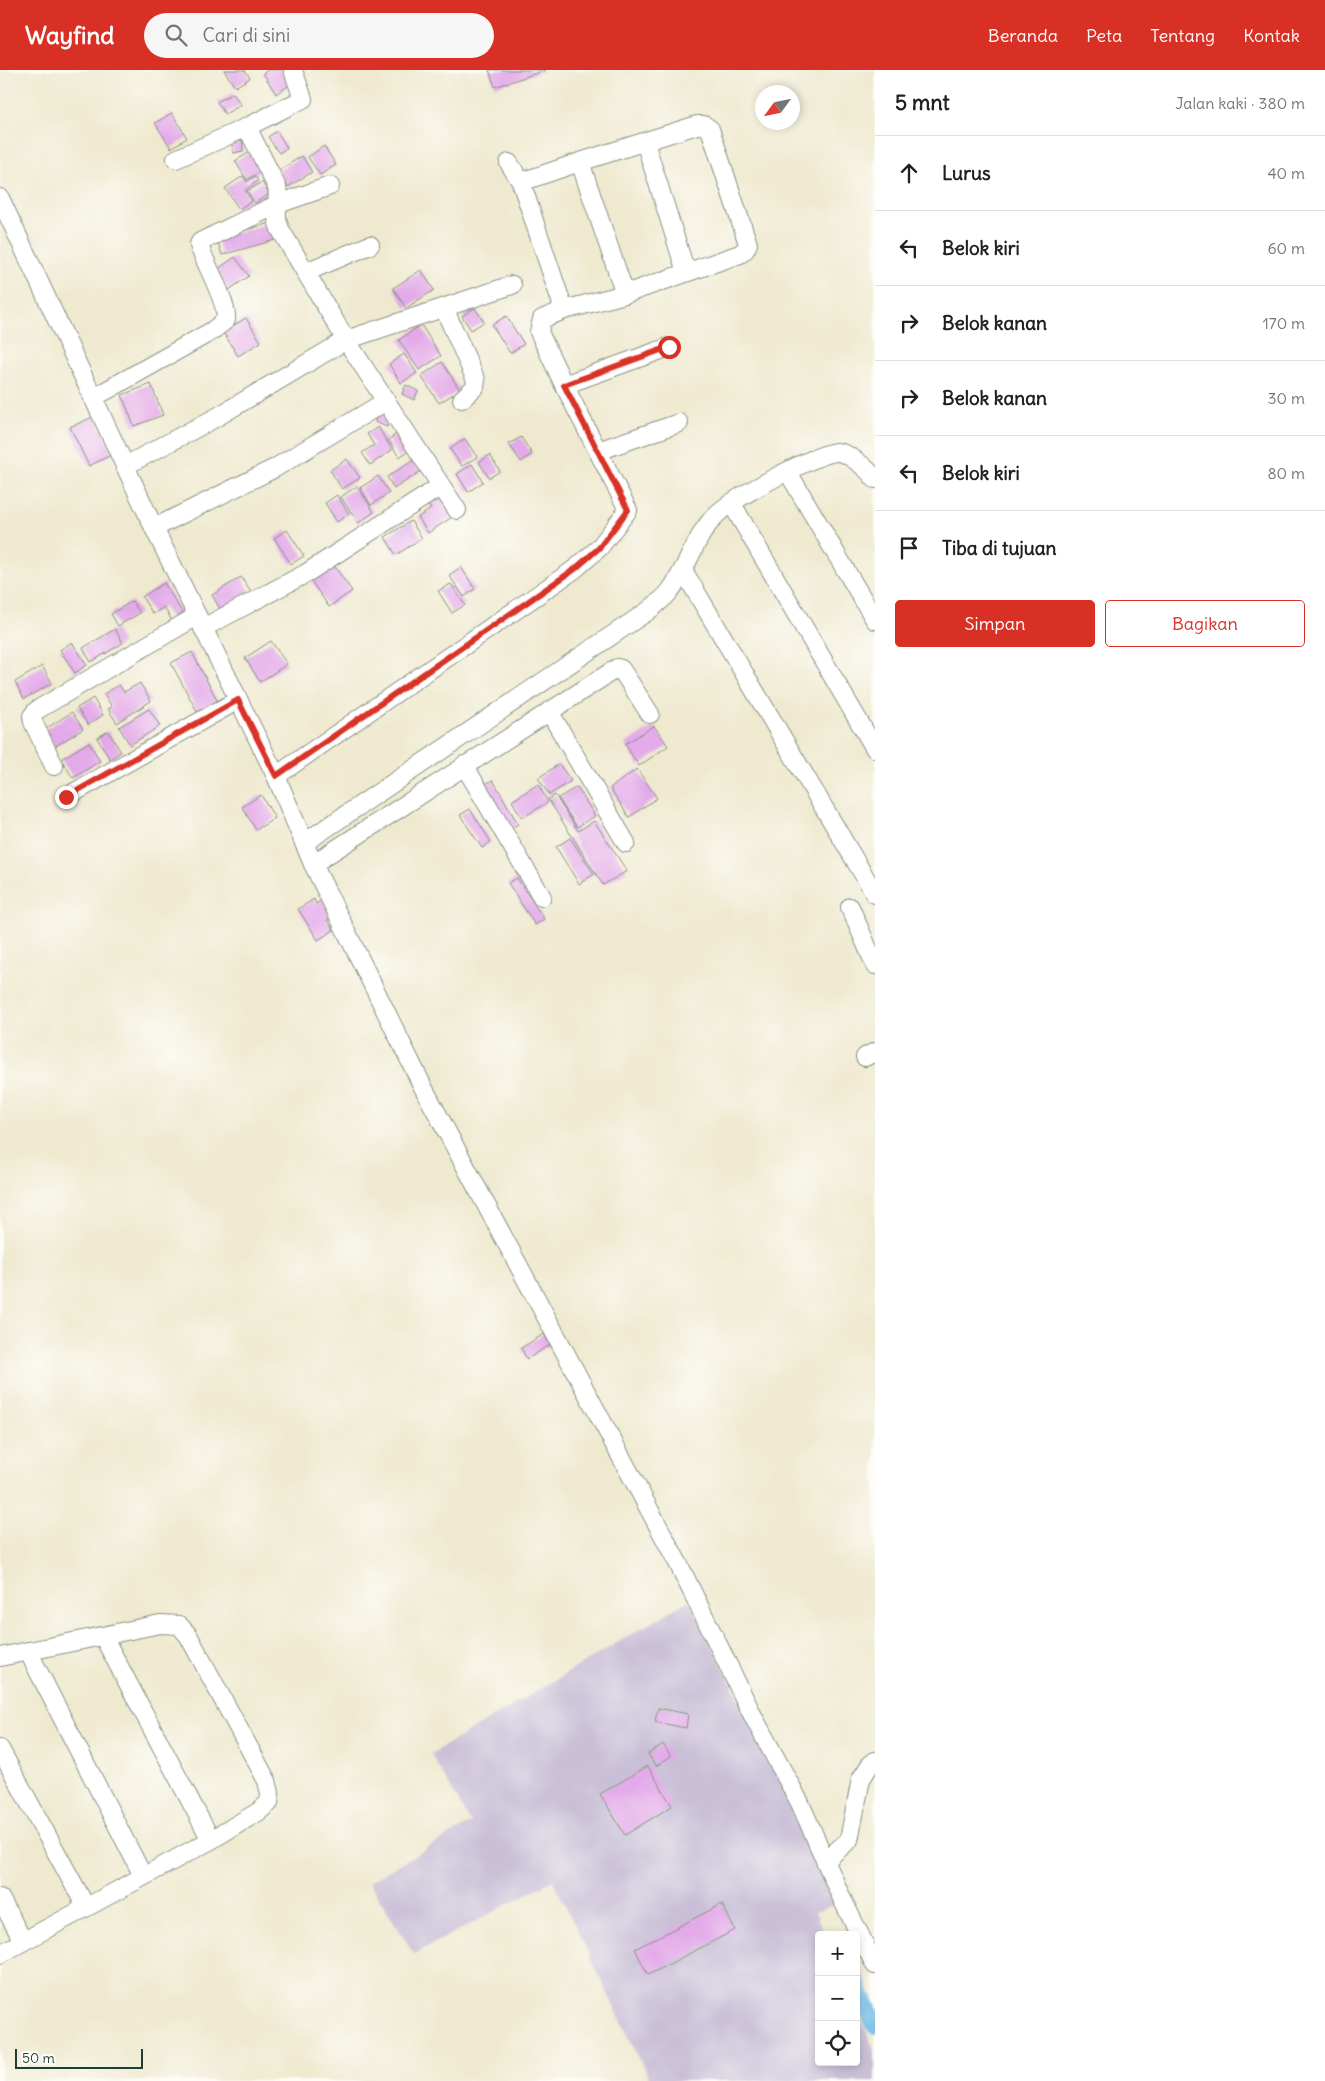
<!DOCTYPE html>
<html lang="id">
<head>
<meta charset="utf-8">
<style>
  :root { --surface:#fff; --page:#f6f6f6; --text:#202124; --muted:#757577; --line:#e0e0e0; --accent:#d93025 }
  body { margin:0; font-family:Delius,sans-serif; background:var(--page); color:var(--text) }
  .controls { position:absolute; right:15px; bottom:15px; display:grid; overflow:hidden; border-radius:5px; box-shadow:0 2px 8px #0003 }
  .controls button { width:45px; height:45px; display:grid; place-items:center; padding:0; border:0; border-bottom:1px solid var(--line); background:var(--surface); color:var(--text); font:25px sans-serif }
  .compass { position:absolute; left:755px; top:15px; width:45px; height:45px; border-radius:50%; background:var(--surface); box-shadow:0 2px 8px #0003; rotate:237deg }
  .scale { position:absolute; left:15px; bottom:12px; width:128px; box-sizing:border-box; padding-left:5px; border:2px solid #1f3d34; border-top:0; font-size:14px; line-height:18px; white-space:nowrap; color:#1f3d34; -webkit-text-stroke:4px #fdfcf7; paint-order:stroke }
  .stop { position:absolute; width:15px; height:15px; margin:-11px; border:4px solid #d93025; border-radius:50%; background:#fff }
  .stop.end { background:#d93025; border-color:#fff; box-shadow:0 1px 5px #0008 }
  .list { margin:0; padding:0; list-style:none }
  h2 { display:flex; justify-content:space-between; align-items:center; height:65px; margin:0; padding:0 20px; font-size:21px }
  h2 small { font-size:16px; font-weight:400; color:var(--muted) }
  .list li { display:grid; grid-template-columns:32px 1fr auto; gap:15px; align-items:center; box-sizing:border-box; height:75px; padding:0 20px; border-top:1px solid var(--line) }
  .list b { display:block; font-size:19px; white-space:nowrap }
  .list em { font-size:16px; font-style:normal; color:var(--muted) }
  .actions { display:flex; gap:10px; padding:15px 20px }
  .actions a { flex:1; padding:11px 0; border:1px solid var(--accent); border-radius:5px; text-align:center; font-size:18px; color:var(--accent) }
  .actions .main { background:var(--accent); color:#fff }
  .icon { flex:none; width:28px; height:28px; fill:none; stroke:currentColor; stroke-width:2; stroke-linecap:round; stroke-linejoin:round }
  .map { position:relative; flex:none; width:875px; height:2011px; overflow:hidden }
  header { display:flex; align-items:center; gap:30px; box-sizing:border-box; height:70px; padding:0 25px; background:var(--accent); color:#fff }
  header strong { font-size:24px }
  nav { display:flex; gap:28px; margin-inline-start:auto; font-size:18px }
  .search { width:350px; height:45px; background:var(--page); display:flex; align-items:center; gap:12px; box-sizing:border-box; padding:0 18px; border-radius:28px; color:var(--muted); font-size:19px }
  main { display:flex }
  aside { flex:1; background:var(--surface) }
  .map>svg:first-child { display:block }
  .industrial { fill:#c9bfd7 }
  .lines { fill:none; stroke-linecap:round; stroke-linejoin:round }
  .canal { stroke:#6bb9e5; stroke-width:18 }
  .building { fill:#e3aae9 }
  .street-casing { stroke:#879382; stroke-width:20 }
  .street { stroke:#fff; stroke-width:18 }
  .route { stroke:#d93025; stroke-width:6 }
</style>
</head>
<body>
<header>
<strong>Wayfind</strong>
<div class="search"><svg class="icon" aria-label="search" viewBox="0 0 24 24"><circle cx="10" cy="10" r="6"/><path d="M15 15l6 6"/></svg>Cari di sini</div>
<nav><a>Beranda</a><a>Peta</a><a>Tentang</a><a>Kontak</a></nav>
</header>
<main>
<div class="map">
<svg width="875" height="2011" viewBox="0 0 875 2011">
  <rect width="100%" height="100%" fill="#fdfcf7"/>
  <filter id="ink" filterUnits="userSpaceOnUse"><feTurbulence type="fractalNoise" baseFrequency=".02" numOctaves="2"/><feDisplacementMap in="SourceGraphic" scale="10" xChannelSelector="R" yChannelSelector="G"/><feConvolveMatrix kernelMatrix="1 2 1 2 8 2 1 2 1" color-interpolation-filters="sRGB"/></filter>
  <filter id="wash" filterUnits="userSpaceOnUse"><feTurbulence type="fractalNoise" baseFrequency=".0096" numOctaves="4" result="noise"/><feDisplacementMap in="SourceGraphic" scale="20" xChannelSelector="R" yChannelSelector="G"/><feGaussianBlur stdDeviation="1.12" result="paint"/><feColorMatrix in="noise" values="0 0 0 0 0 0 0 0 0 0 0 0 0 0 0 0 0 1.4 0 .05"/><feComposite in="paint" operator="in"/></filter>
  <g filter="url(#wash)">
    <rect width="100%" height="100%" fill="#efe9cf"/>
    <polygon class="industrial" points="689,1530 843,1832 815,1842 825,1865 819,1865 819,1992 856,1992 856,1938 875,1981 875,2011 650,2011 553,1810 414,1884 369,1812 471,1753 431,1684"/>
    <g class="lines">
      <polyline class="canal" points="856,1912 875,1955"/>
    </g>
    <g id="blocks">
      <g class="building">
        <polygon points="224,0 245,0 250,8 235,17"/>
        <polygon points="268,0 287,0 294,12 276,24 263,3"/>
        <polygon points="489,0 546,0 495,17"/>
        <polygon points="233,23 241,35 225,44 217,32"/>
        <polygon points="172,43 187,68 171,78 155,53"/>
        <polygon points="277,61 287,78 279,83 268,67"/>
        <polygon points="242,65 243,81 233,83 231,66"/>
        <polygon points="324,76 336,95 320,105 308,87"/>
        <polygon points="252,81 263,99 247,110 235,91"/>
        <polygon points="302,86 312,102 288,117 278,101"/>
        <polygon points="243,106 247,112 255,106 258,111 245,120 252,131 239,139 225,118"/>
        <polygon points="262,112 269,124 255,133 247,121"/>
        <polygon points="270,153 275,170 222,185 217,168"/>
        <polygon points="235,187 249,206 229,220 215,201"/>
        <polygon points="421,200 434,220 406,238 393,218"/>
        <polygon points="475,238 484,252 471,260 462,246"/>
        <polygon points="506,246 524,274 510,283 492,255"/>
        <polygon points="246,248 261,272 238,286 223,262"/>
        <polygon points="421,255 441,286 419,300 399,270"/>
        <polygon points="404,284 417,303 401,313 389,294"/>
        <polygon points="442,292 460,320 439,333 421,306"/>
        <polygon points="151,314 163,345 134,356 122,325"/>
        <polygon points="406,315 418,321 414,330 402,324"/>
        <polygon points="379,340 391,344 387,357 375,352"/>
        <polygon points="95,346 113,384 89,396 70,357"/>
        <polygon points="378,357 392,380 370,395 362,383 374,375 367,364"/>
        <polygon points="403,359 415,377 399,387 388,370"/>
        <polygon points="521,367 532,384 521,392 509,374"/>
        <polygon points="465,369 477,387 462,396 450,379"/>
        <polygon points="490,385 500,401 489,408 479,392"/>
        <polygon points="347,389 360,408 342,419 330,400"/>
        <polygon points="414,390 421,401 394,419 387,407"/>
        <polygon points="472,394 483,412 468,422 457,404"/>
        <polygon points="378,406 389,423 371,435 360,418"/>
        <polygon points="357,416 374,442 358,453 341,427"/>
        <polygon points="440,419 455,445 428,463 418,447 431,439 424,429"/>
        <polygon points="337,425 349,444 337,452 325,433"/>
        <polygon points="411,451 422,468 396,485 385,467"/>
        <polygon points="287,460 304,486 291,494 274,468"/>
        <polygon points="330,490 352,521 329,537 307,505"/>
        <polygon points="461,497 475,519 464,527 449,505"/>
        <polygon points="241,507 252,524 222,542 212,525"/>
        <polygon points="164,513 185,547 174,554 164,537 153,544 142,527"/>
        <polygon points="451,514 465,535 452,543 438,521"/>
        <polygon points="132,531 140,543 118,556 111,544"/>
        <polygon points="115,559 123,573 91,592 83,578"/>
        <polygon points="271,571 287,594 260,612 245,588"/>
        <polygon points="72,572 87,595 75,603 60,580"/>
        <polygon points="192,582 219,634 199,645 171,593"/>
        <polygon points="42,596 52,613 24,629 15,612"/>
        <polygon points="140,613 151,631 117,653 108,639 112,637 104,624 119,615 124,622"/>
        <polygon points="93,628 103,645 88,655 77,638"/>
        <polygon points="149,639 160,656 130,675 119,657"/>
        <polygon points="72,642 83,659 54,677 44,660"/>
        <polygon points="654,656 668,676 639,696 625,674"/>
        <polygon points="108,661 121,682 110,689 97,668"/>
        <polygon points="89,672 100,691 73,708 61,689"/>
        <polygon points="559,694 571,711 549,725 538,708"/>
        <polygon points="637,699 657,728 629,747 610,718"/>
        <polygon points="493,710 518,754 506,761 481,716"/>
        <polygon points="538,714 548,732 522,748 512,731"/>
        <polygon points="577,717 595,746 577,757 558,728"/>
        <polygon points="261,725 275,748 256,760 242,737"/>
        <polygon points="555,725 578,761 594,751 627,801 603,815 548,729"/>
        <polygon points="470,739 491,772 482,778 460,745"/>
        <polygon points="570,768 594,804 579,814 556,777"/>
        <polygon points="517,808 544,849 535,855 508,813"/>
        <polygon points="314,829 316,834 323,829 334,845 327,850 334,860 318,870 298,839"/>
        <polygon points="544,1264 550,1275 527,1289 521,1278"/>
        <polygon points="658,1638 688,1644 686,1658 655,1652"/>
        <polygon points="663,1674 671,1686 656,1696 648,1684"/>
        <polygon points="648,1696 672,1736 625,1765 600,1724"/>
        <polygon points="722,1834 735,1860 648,1905 635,1879"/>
      </g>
    </g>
  </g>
  <g filter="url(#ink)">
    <use href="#blocks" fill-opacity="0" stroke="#879382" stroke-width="1"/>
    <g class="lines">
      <g class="street-casing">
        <g id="street">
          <polyline points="247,57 303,29 293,0"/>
          <polyline points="645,72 686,202"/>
          <path d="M176 89 247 57 277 117C280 133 273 142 280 159L346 270 457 440"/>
          <polyline points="580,92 625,224"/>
          <polyline points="509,93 521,112 564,240"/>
          <polyline points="0,128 154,458 276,706 313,794 424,1019 679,1495 755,1650 800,1733 843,1831 875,1895"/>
          <polyline points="306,202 370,175"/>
          <polyline points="444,238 476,310 475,317 462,329"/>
          <polyline points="564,315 669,277"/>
          <path d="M93 328 212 261 226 250C228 232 205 194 199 175L200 172 278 134 330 116"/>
          <polyline points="598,381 679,353"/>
          <polyline points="125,396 217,347 346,270 512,215"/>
          <polyline points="788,402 875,550"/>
          <polyline points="732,434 875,679"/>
          <polyline points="154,458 275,398 386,331"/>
          <polyline points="683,500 875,824"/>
          <polyline points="203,558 305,504 441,416"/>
          <polyline points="549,641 626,773"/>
          <polyline points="464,695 542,827"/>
          <polyline points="54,696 33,652 32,646 37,640 197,546"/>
          <polyline points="276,706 575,499 599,478 628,440 564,315 539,262 542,249 564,240 625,224 740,184 745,180 748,174 710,59 704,55 697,55 580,92 521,112"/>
          <polyline points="66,727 238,630"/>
          <path d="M304 773 648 541C655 535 665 528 670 521 688 497 695 467 715 446 731 429 813 385 836 382 847 381 869 400 875 409"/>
          <polyline points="313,794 617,598 621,599 650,644"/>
          <polyline points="850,837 875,895"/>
          <polyline points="865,987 875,982"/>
          <polyline points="103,1566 211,1770"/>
          <polyline points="28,1581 143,1806"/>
          <polyline points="0,1587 160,1554 179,1555 188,1565 267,1711 270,1723 269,1733 258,1742 211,1770 0,1884"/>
          <polyline points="0,1679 86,1837"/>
          <polyline points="825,1791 849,1770 861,1709 870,1695 875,1691"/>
          <polyline points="0,1828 23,1871"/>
        </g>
      </g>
      <use href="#street" class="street"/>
    </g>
  </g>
  <g class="lines" filter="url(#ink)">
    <polyline class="route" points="66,727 238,630 276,706 575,499 599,478 628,440 564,315 669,277"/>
  </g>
</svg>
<div class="controls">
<button>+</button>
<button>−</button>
<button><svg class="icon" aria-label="locate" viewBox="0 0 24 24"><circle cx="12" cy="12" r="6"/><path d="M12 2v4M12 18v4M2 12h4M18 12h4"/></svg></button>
</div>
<svg class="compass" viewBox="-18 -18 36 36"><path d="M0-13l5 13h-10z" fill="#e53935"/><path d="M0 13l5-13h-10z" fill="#757577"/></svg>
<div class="scale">50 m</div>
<div class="stop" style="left:669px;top:277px"></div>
<div class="stop end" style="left:66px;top:727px"></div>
</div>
<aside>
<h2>5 mnt<small>Jalan kaki · 380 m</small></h2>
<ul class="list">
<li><svg class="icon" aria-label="ahead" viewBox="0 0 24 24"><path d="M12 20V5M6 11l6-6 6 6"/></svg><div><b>Lurus</b></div><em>40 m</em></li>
<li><svg class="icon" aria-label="left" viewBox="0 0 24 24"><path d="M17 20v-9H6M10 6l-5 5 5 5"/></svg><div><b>Belok kiri</b></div><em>60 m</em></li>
<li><svg class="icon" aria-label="right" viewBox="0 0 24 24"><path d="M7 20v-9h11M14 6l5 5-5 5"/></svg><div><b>Belok kanan</b></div><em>170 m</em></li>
<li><svg class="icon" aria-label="right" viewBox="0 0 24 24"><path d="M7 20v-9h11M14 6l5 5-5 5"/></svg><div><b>Belok kanan</b></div><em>30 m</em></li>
<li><svg class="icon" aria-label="left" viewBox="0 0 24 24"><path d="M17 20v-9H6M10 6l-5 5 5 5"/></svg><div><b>Belok kiri</b></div><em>80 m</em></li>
<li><svg class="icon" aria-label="arrive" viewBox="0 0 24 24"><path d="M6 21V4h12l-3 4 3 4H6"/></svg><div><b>Tiba di tujuan</b></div></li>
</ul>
<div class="actions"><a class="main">Simpan</a><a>Bagikan</a></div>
</aside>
</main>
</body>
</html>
